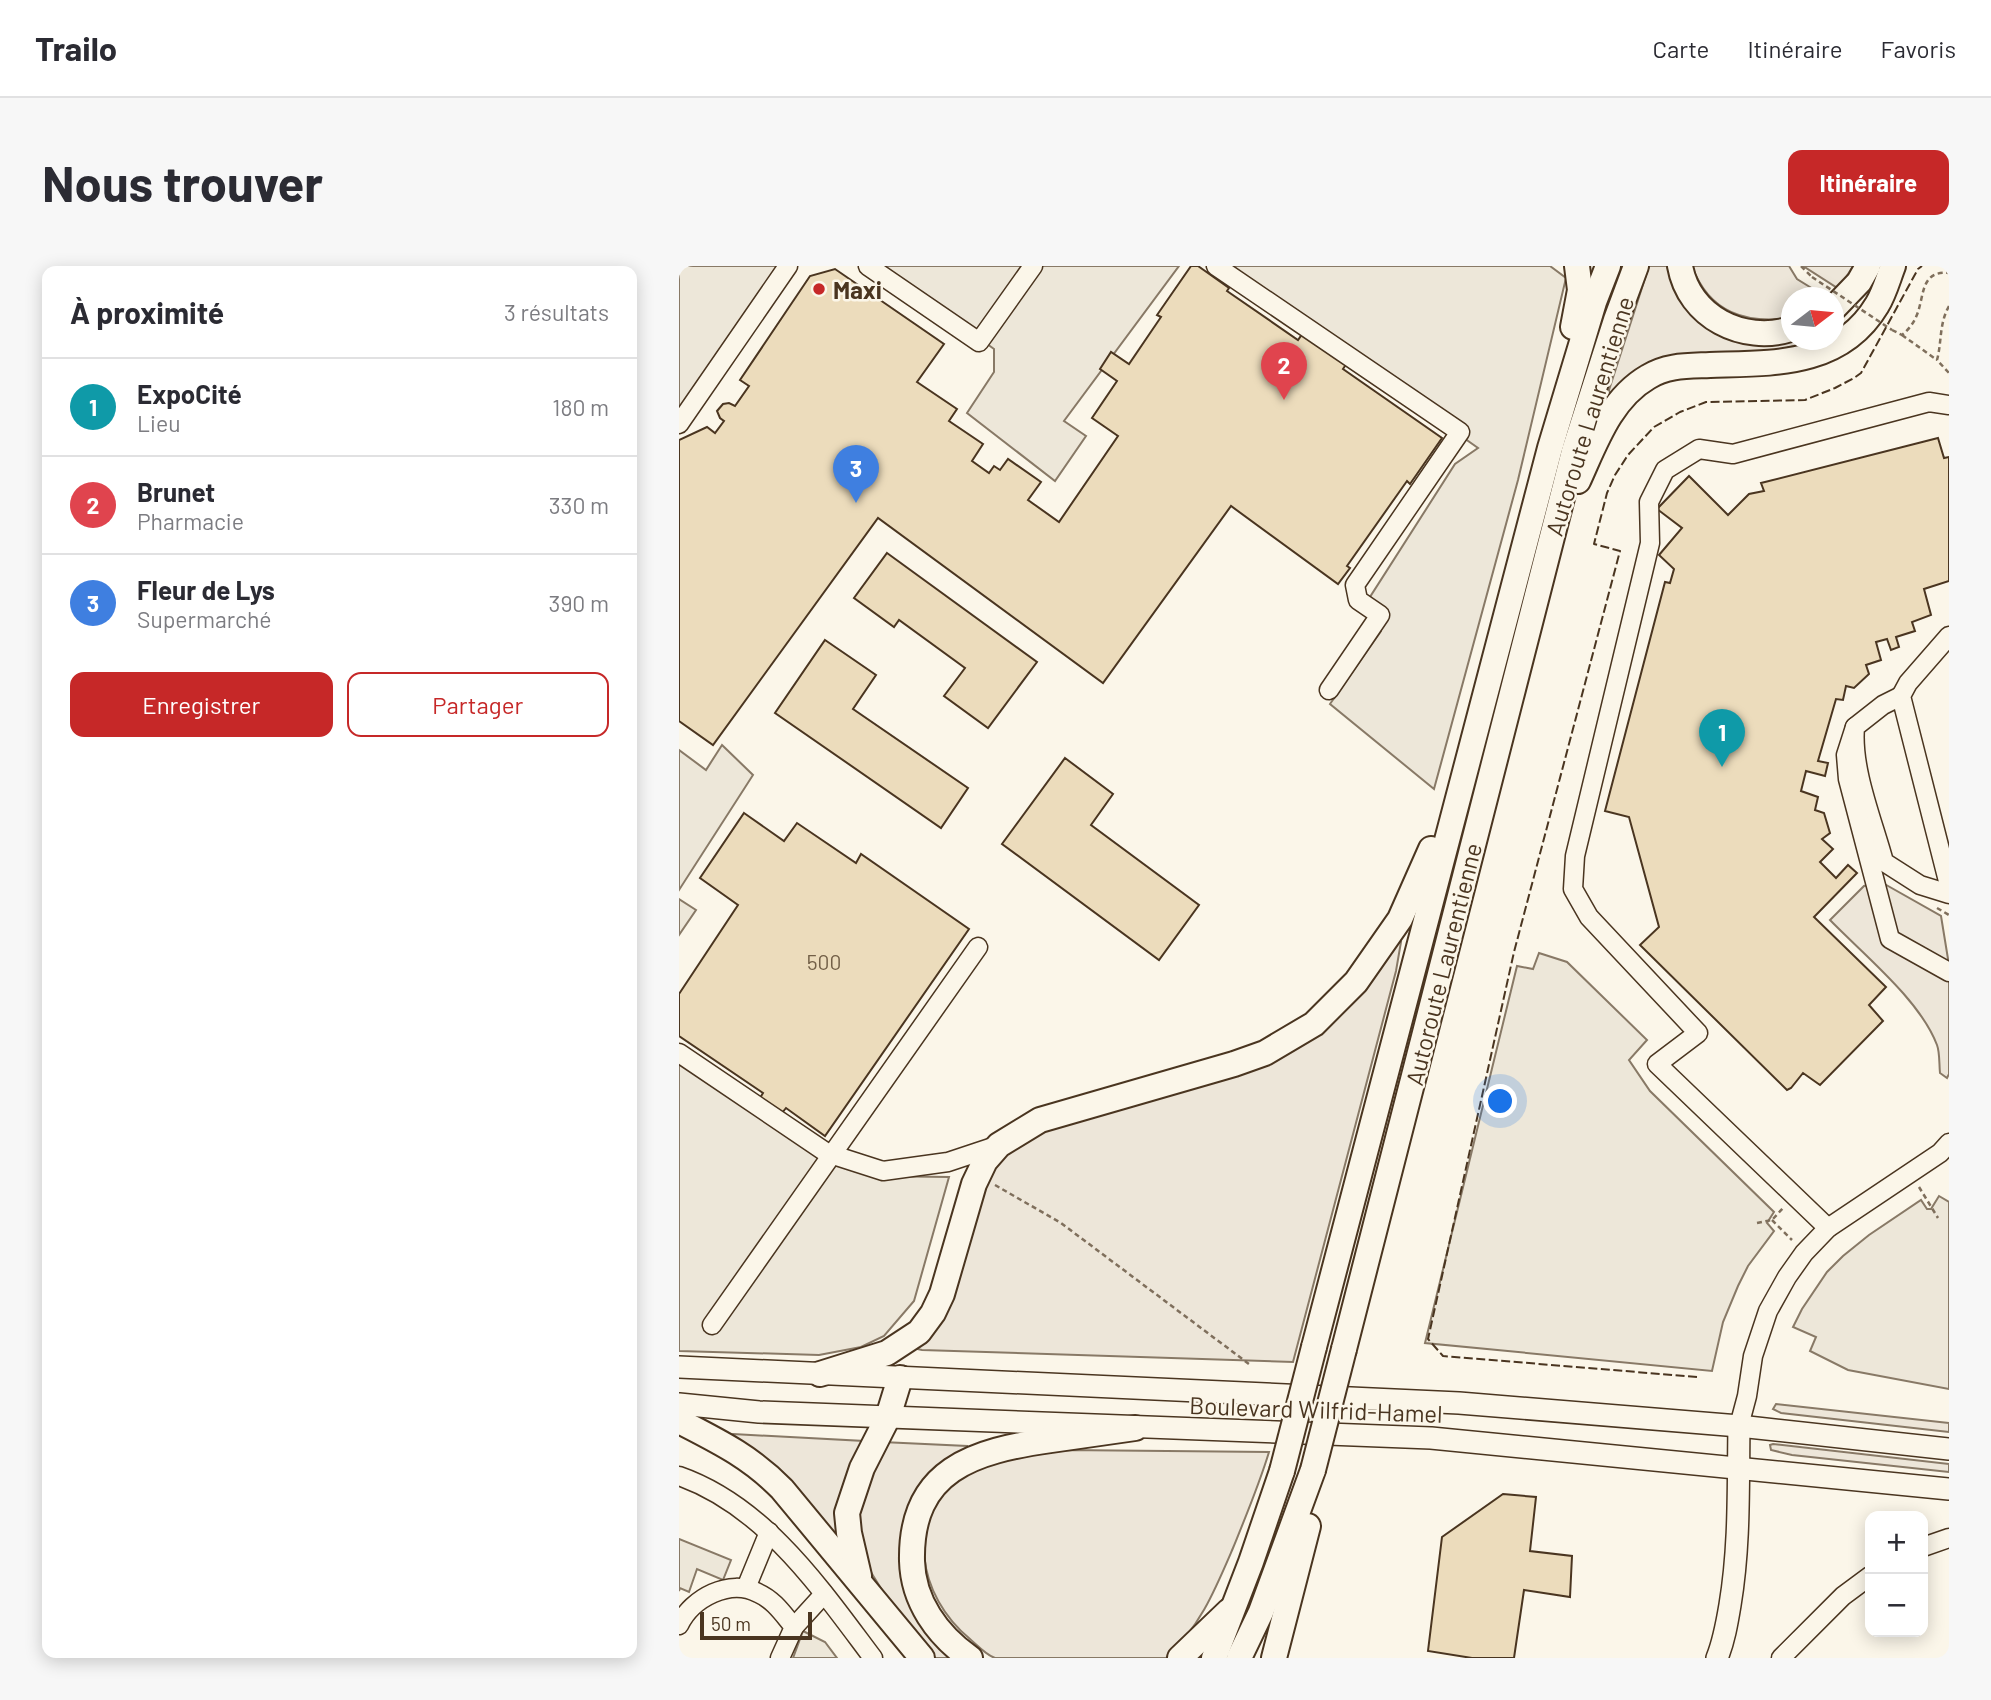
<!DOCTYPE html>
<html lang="fr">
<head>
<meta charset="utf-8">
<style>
  :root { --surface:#fff; --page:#f7f7f7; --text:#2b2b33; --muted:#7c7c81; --line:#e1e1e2; --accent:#c62828 }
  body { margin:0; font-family:Barlow,sans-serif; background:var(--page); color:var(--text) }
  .controls { position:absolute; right:21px; bottom:21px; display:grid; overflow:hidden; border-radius:14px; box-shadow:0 4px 18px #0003 }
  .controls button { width:63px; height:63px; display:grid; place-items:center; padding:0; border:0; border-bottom:2px solid var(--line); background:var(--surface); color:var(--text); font:35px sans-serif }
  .compass { position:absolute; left:1102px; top:21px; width:63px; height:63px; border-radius:50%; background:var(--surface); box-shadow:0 4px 18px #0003; rotate:74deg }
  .scale { position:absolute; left:21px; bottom:18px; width:112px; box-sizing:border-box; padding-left:7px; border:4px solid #4a3520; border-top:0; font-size:19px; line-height:24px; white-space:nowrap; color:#4a3520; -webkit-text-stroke:5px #fbf6e9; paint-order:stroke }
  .you { position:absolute; left:822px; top:836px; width:24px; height:24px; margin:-18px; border:5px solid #fff; border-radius:50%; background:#1a73e8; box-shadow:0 0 0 10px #1a73e833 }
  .badge { display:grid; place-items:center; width:46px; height:46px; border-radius:50%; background:var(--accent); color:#fff; font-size:23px; font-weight:700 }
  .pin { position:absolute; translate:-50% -58px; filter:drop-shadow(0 2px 4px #0008) }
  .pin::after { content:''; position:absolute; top:37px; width:24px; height:21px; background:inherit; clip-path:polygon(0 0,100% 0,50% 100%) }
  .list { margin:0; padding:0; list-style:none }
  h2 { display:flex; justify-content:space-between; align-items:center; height:91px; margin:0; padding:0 28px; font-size:30px }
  h2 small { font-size:23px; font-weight:400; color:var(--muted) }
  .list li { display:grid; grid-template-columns:46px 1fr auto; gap:21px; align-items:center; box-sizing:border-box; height:98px; padding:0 28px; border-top:2px solid var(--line) }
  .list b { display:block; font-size:26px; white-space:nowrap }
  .list p { margin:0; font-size:23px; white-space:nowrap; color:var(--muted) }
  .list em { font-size:23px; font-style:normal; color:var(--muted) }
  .actions { display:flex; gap:14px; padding:21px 28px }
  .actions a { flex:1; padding:16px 0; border:2px solid var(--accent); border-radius:14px; text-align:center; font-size:24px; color:var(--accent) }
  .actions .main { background:var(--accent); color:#fff }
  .map { position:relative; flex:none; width:1270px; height:1392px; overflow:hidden; border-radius:14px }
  header { display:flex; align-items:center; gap:42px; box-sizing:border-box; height:98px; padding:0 35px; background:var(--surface); border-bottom:2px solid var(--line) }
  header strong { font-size:33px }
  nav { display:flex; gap:38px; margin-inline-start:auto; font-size:24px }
  .intro { display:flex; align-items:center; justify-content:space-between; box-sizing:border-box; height:168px; padding:0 42px }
  h1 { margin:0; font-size:49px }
  .button { padding:18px 32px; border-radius:14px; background:var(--accent); color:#fff; font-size:24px; font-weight:700 }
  main { display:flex; gap:42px; padding:0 42px }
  aside { flex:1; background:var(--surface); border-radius:14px; box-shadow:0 4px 18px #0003 }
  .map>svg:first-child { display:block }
  .green { fill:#ede6d9; stroke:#887966; stroke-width:2 }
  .parking { fill:#ede7d9; stroke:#887966; stroke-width:2 }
  .building { fill:#ecdcbc; stroke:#4a3520; stroke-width:2 }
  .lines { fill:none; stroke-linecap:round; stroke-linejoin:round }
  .minor-casing { stroke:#4a3520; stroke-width:21 }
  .major-casing { stroke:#4a3520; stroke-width:24 }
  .highway-casing { stroke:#4a3520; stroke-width:28 }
  .path { stroke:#7f6f5c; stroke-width:2.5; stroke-dasharray:5 3.5; stroke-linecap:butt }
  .minor { stroke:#fbf6e9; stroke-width:18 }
  .major { stroke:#fbf6e9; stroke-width:21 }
  .highway { stroke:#fbf6e9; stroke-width:24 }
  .highway-bridge-casing { stroke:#4a3520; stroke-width:28; stroke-linecap:butt }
  .path-bridge { stroke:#7f6f5c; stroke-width:2.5; stroke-dasharray:5 3.5; stroke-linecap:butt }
  .highway-bridge { stroke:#fbf6e9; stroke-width:24 }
  .fence { stroke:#4a3520; stroke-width:2; stroke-dasharray:9 3.5; stroke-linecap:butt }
  .poi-dot { fill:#c62828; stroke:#fbf6e9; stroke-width:2.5 }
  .labels { text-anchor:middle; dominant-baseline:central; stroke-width:5; stroke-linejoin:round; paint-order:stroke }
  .number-label { font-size:21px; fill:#725f47 }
  .poi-label { font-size:24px; font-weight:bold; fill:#4a3520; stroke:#fbf6e9; text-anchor:start }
  .street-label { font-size:24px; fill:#4a3520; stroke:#fbf6e9 }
</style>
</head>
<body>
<header>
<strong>Trailo</strong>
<nav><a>Carte</a><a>Itinéraire</a><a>Favoris</a></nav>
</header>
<div class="intro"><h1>Nous trouver</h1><a class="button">Itinéraire</a></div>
<main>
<aside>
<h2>À proximité<small>3 résultats</small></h2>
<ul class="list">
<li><span class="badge" style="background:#0f9aa8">1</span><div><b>ExpoCité</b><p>Lieu</p></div><em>180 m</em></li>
<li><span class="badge" style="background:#e0444e">2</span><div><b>Brunet</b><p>Pharmacie</p></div><em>330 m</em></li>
<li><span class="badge" style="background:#3f7fe0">3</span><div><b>Fleur de Lys</b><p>Supermarché</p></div><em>390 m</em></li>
</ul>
<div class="actions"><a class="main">Enregistrer</a><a>Partager</a></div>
</aside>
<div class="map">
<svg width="1270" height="1392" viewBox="0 0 1270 1392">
  <rect width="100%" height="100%" fill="#fbf6e9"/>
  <g class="green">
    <polygon points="970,0 993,0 1012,41 1112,74 1138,74 931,128 930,124"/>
    <path d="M1013 0H1110L1118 13 1147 31 1112 32V52C1067 58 1030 47 1013 0Z"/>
    <polygon points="1124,0 1174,0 1160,23"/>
    <path d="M1202 616 1262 650 1270 699V808L1268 812 1261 807C1260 798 1261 787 1258 779 1241 734 1185 689 1151 654L1185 620Z"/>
    <polygon points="717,674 722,676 717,705 614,1096 243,1084 229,1081 293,940 316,898 352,868 560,805"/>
    <polygon points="1097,1138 1270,1157 1270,1166 1102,1147 1094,1143"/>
    <polygon points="54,1168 185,1175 159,1275 52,1169"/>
    <path d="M203 1176 288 1180V1182C239 1207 240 1225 223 1274L276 1392H255L221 1353 185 1295 175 1249Z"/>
    <polygon points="1094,1178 1270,1198 1270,1206 1113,1189 1092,1184 1091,1179"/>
    <path d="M385 1184 590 1186C580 1219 567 1250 554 1282 536 1324 521 1361 487 1392 444 1392 401 1392 359 1392 346 1392 328 1392 316 1392 307 1389 298 1379 291 1373 239 1330 224 1253 283 1208 311 1187 351 1189 385 1184Z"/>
  </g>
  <g class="parking">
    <polygon points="0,0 103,0 0,148"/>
    <polygon points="200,0 500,0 385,155 407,170 376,215 288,147 315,106 315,83"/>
    <polygon points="541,0 871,0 887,12 839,214 755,523 651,438 702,365 691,331 776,198 799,182"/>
    <polygon points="43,479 74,509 0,624 0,484 27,504"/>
    <polygon points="0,633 17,644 0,669"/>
    <polygon points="860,687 888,696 968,774 950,794 971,825 1095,946 1088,957 1095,965 1069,1000 1059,1020 1044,1056 1033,1105 746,1077 838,700 854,703"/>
    <polygon points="0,793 165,901 191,910 270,911 235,1035 205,1070 182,1081 140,1089 0,1085"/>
    <polygon points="1260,930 1270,936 1270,1123 1169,1104 1131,1085 1137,1071 1114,1061 1123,1043 1148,1006 1164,990 1190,969 1242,934 1248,943 1252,943"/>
    <polygon points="0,1273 52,1294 44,1314 18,1303 10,1326 1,1322 0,1325"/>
    <polygon points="124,1365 146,1376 158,1392 114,1392"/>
  </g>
  <g class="building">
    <polygon points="512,0 519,0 550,22 548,25 619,74 624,67 668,97 664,103 763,172 731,218 728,215 668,300 671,302 659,318 552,240 424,417 199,252 34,479 0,455 0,174 28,161 36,167 45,155 41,152 38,145 44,138 50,137 56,140 70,120 61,114 131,10 156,3 265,78 238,116 278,143 270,155 304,178 293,195 310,207 315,200 321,204 329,193 362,216 349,234 380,256 439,170 413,152 438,115 421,103 432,86 450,98 482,51 478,49"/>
    <polygon points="1259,172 1265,192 1270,191 1270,315 1245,323 1252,349 1233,356 1236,365 1217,371 1220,381 1212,384 1208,373 1197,376 1202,394 1187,399 1190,408 1175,422 1167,420 1164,434 1157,433 1139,495 1149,497 1146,510 1127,505 1122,525 1139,531 1136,544 1145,547 1151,567 1143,573 1154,583 1141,596 1157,612 1169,599 1178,607 1135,651 1207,721 1190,739 1204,755 1141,819 1124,807 1112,822 1108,824 961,679 980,661 950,551 926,545 986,316 991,317 995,303 980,289 1003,262 978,243 1010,210 1049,249 1070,228 1085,225 1082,217"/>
    <polygon points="208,287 358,396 309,462 265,430 286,402 220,354 215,361 175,332"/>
    <polygon points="146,374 197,409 174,443 289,522 262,562 96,447"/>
    <polygon points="386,492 434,528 412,559 520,639 480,694 323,578"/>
    <polygon points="65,547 105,575 118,557 177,597 182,588 290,663 146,870 107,842 103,847 81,832 84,827 0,770 0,728 59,639 21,612"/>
    <polygon points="824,1228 857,1231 851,1285 893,1290 891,1331 845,1324 835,1392 793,1392 749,1385 763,1271"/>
  </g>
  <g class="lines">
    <g class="minor-casing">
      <g id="minor">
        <polyline points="189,0 300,76 354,0"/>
        <polyline points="537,0 781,166 676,319 679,334 701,349 650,424"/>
        <polyline points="0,158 109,0"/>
        <polyline points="1270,370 1229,417 1222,430 1270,619"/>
        <path d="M1222 430 1204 439 1176 461C1172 503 1194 555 1205 596L1241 619 1270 628"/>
        <polyline points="1176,461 1167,489 1169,513 1211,673 1270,706"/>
        <polyline points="0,787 148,887 204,905 269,896 317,880"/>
        <polyline points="1149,962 978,798 1019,767 910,651 894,623 896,590 971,277 970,236 986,204 1020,183 1054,188 1250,136 1270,139"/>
        <polyline points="33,1059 299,681"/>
        <polyline points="1060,1160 1068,1130 1074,1090 1089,1045 1108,1011 1125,987 1149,962 1261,887 1270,877"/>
        <path d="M0 1210C86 1240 142 1323 194 1392"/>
        <polyline points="1244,1281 1270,1272"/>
        <polyline points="67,1322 90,1266"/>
        <path d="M0 1359C13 1332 51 1312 79 1327 95 1334 104 1348 115 1361L101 1392"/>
        <polyline points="115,1361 145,1328"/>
        <polyline points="1102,1392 1164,1330 1191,1310"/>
      </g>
    </g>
    <g class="major-casing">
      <g id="major">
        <polyline points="0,1101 780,1137 1060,1160 1270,1183"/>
        <polyline points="0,1138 80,1146 752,1172 1270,1223"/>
        <path d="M1038 1392C1045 1375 1048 1357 1051 1339 1061 1279 1059 1220 1060 1160"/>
      </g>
    </g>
    <g class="highway-casing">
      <g id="highway">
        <path d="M1001 0C1010 51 1064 78 1112 63"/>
        <polyline points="1154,43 1180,16 1189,0"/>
        <polyline points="894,61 901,24 898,0"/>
        <path d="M899 215C916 178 931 133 969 111 988 99 1009 100 1031 99 1093 97 1161 101 1198 39 1205 28 1209 13 1214 0"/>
        <polyline points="635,1081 871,182 915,36 929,0"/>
        <polyline points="665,1083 895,185 937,54 957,0"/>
        <polyline points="141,1108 208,1087 240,1066 254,1047 263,1028 295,918 306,895 320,879 361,854 555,798 586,787 635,758 677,716 721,653 752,583"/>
        <path d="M0 1155C39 1175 72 1191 103 1223L243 1392"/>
        <polyline points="180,1310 170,1267 168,1247 183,1202 209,1151 221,1112"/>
        <path d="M291 1392C258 1369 234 1335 233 1295 231 1203 295 1185 372 1174 400 1170 428 1166 456 1162"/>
        <polyline points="501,1392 550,1345"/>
        <polyline points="535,1392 572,1296 603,1205"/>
        <polyline points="560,1392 582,1346 634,1204"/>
        <polyline points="595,1392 629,1260"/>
      </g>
    </g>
    <g class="path">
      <polyline points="1122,0 1133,11"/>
      <path d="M1270 40C1260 58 1263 75 1258 94L1270 107"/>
      <path d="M1213 64 1223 69C1229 64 1234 58 1237 51 1246 32 1240 4 1270 7"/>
      <polyline points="1223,69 1258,94"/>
      <polyline points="1258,642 1270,649"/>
      <polyline points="316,919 382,957 570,1098"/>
      <polyline points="1240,921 1259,952"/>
      <polyline points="1093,954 1113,974"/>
      <polyline points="1078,957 1093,954 1104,942"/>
    </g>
    <use href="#minor" class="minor"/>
    <use href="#major" class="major"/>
    <use href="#highway" class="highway"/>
    <g class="highway-bridge-casing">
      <g id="highway-bridge">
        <polyline points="634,1204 665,1083"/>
        <polyline points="603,1205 635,1081"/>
      </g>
    </g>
    <polyline class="path-bridge" points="1133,11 1213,64"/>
    <use href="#highway-bridge" class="highway-bridge"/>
    <polyline class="fence" points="1018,1111 764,1090 749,1073 835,686 941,285 915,278 928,227 936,209 949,189 975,161 1001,146 1027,136 1126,134 1156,122 1175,112 1182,107 1239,3 1243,0"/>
  </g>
  <circle class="poi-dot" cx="140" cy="23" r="7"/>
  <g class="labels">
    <g class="number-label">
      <text x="145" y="695">500</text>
    </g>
    <g class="poi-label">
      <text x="154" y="23">Maxi</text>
    </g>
    <g class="street-label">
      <text transform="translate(910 150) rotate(-73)">Autoroute Laurentienne</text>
      <text transform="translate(764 698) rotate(-76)">Autoroute Laurentienne</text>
      <text transform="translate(637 1143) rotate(2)">Boulevard Wilfrid-Hamel</text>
    </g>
  </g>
</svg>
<div class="controls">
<button>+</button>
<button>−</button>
</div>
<svg class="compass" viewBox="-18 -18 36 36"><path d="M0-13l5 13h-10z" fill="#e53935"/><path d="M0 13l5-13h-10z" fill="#7c7c81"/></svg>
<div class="scale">50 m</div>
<div class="you"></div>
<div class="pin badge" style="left:1043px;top:501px;background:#0f9aa8">1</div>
<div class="pin badge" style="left:605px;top:134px;background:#e0444e">2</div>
<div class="pin badge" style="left:177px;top:237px;background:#3f7fe0">3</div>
</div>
</main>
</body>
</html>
